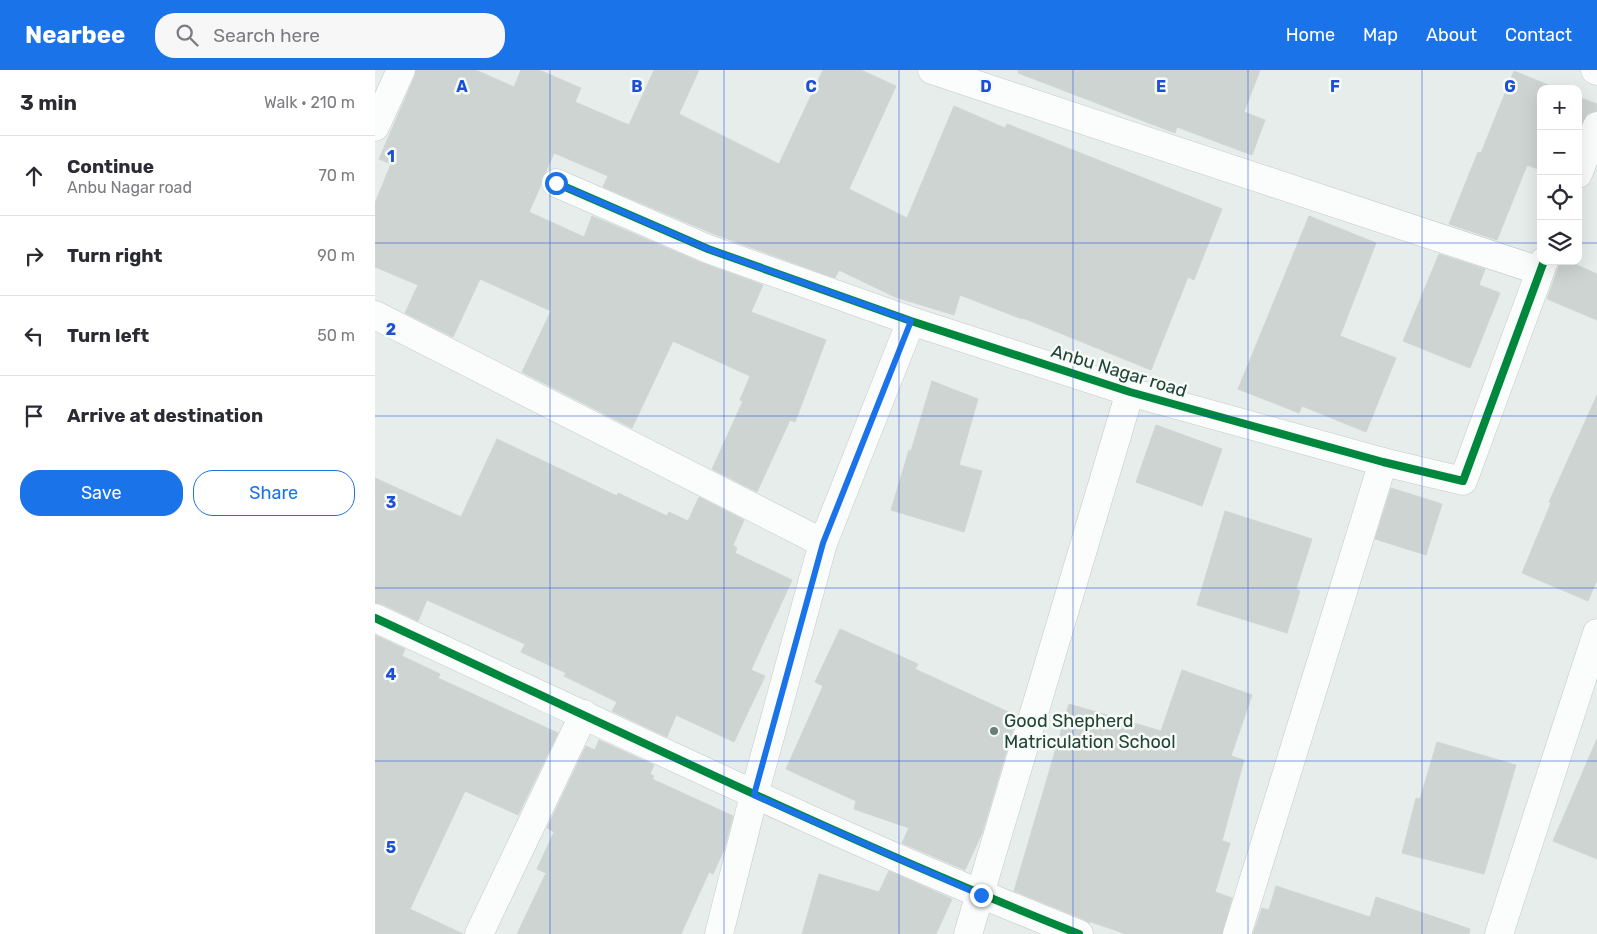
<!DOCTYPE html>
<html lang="en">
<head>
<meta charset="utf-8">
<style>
  :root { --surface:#fff; --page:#f7f7f7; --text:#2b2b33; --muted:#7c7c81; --line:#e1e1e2; --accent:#1a73e8 }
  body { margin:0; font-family:Rubik,sans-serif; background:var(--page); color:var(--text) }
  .controls { position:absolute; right:15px; top:15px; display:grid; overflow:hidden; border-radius:10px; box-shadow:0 5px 20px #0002 }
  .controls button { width:45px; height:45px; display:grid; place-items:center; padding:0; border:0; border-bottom:1px solid var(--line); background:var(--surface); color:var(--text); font:25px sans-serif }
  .stop { position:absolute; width:15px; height:15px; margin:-11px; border:4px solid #1a73e8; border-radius:50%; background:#fff }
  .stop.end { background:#1a73e8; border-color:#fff; box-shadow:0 1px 5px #0008 }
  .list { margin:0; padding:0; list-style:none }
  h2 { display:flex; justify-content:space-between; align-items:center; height:65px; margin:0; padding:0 20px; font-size:21px }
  h2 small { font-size:16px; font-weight:400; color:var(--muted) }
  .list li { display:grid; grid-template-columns:32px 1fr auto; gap:15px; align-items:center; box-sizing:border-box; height:80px; padding:0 20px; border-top:1px solid var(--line) }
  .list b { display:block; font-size:19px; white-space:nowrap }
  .list p { margin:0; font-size:16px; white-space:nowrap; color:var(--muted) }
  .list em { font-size:16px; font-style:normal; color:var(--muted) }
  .actions { display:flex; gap:10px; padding:15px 20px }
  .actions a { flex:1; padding:11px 0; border:1px solid var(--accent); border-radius:20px; text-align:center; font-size:18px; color:var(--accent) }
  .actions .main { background:var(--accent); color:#fff }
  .icon { flex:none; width:28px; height:28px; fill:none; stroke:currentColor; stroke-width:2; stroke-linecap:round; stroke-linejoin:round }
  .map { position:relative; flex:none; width:1222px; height:864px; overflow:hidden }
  header { display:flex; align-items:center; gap:30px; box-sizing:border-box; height:70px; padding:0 25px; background:var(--accent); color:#fff }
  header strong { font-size:24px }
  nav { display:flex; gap:28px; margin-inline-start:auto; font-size:18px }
  .search { width:350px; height:45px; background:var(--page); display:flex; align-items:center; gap:12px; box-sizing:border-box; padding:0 18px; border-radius:20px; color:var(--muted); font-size:19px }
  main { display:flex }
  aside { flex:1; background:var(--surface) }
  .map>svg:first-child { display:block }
  .building { fill:#ced4d1; stroke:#d0d6d3 }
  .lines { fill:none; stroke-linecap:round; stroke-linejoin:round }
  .minor-casing { stroke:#c4cac7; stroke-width:29 }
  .minor { stroke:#fbfcfc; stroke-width:28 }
  .cycleway-casing { stroke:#f6fbf8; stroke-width:11 }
  .cycleway { stroke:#00873e; stroke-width:8 }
  .route { stroke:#1a73e8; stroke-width:6 }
  .grid { fill:none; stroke:#1d4ed8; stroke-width:1; stroke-opacity:0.55 }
  .poi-dot { fill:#687e76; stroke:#f6fbf8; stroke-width:2 }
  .labels { text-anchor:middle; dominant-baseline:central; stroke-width:5; stroke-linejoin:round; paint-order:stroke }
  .street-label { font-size:18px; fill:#234238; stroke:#f6fbf8 }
  .poi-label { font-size:18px; fill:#234238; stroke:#f6fbf8; text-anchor:start }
  .grid-label { font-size:16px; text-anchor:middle; font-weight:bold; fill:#1d4ed8; stroke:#f6fbf8; stroke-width:5; stroke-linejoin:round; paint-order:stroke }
</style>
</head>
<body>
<header>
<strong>Nearbee</strong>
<div class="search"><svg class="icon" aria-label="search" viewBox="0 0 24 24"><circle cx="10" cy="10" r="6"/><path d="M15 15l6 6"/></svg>Search here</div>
<nav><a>Home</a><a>Map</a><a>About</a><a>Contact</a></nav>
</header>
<main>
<aside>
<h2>3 min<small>Walk · 210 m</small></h2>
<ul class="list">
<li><svg class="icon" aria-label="ahead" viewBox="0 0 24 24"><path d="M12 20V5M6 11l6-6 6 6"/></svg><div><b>Continue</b><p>Anbu Nagar road</p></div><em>70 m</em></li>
<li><svg class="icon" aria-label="right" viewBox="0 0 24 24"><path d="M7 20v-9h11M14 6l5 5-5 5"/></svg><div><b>Turn right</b></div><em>90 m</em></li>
<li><svg class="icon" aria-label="left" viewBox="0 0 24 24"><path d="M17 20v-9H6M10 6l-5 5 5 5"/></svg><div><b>Turn left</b></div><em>50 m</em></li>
<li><svg class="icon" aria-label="arrive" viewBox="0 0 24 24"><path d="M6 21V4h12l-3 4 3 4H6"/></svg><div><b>Arrive at destination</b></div></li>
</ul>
<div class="actions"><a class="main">Save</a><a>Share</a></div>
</aside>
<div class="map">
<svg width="1222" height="864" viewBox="0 0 1222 864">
  <rect width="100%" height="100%" fill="#e7edea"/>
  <g class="building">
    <polygon points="41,0 101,0 139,17 146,0 164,0 206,18 200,32 254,55 279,0 324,0 304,44 404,94 448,0 486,0 521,16 474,119 532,148 579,36 630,58 632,54 847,139 819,210 813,207 776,300 648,248 647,249 585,225 579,245 520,227 464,200 460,208 339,164 228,117 233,106 179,83 171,101 167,107 166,115 154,142 209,167 217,146 327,193 388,215 376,242 451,270 420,352 415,350 382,422 337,399 368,331 365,330 375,306 298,271 257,358 147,302 176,241 105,209 78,267 30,243 43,215 0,197 0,133 16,94 4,89 40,6"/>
    <polygon points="643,0 885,0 869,42 890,50 877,85 802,57 800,63 643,3"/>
    <polygon points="1139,1 1183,19 1166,19 1166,100 1152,95 1122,170 1074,154 1103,82 1106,83"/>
    <polygon points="1203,27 1222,34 1222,41 1212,44 1203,61"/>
    <polygon points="934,146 1001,173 965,266 1021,288 991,362 927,336 924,343 863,319"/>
    <polygon points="1064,184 1110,199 1104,215 1125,223 1095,298 1028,271"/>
    <polygon points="1186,191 1193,191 1222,204 1222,250 1172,229"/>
    <polygon points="557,311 603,329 584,395 607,401 589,462 516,440 534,380 536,381"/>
    <polygon points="1222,325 1222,510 1213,531 1147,503 1176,433 1174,432"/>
    <polygon points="781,355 847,379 827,436 761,412"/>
    <polygon points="122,369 242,426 243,423 292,446 294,442 313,451 324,427 369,450 358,475 362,478 360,483 417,510 376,600 390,606 359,672 301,645 292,667 237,641 242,632 189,606 191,603 146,582 150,574 52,530 43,551 7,534 0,533 0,408 86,447"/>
    <polygon points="1016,418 1067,434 1051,485 1000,469"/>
    <polygon points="850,441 937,469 921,519 925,521 912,563 822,535"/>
    <polygon points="465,559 543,594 540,599 642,646 607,763 590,800 527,773 534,758 479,739 481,731 411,699 448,616 440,612"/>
    <polygon points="0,565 30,579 27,586 65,604 63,608 183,663 143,745 90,721 35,839 88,864 0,864"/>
    <polygon points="807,600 877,625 856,686 869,690 847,771 855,773 840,822 857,828 847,864 751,864 716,852 714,853 710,850 639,821 694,634 786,661"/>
    <polygon points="1222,669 1222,789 1178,771"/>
    <polygon points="224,670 279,695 275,704 279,706 277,709 358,746 349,780 338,804 334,802 306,864 142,864 171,803 162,799 179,762 172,758 211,676 220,680"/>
    <polygon points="1062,672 1141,695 1109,804 1027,783 1041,728 1045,729"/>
    <polygon points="514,801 577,829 561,864 427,864 444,804 504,822"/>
    <polygon points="901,816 995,847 1001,827 1095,859 1094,864 878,864 887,838 894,840"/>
  </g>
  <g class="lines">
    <g class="minor-casing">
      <g id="minor">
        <polyline points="557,0 1165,201"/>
        <polyline points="1220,0 1222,1"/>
        <polyline points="0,57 26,0"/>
        <polyline points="1203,104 1222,56"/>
        <polyline points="181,113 333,179 536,251 755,322 1008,392 1088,411 1169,191"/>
        <polyline points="0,245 448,473"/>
        <path d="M0 548C234 656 465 769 704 864"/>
        <polyline points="104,864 209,644"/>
        <polyline points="344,864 379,725 448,473 536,251"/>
        <polyline points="593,864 755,322"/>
        <polyline points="862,864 1008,392"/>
        <polyline points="1124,864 1222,563"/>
      </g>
    </g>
    <use href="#minor" class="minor"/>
    <g class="cycleway-casing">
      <g id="cycleway">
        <polyline points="181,113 333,179 536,251 755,322 1008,392 1088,411 1169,191"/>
        <path d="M0 548C234 656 465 769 704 864"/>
      </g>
    </g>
    <use href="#cycleway" class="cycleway"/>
  </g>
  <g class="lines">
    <polyline class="route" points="181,113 333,179 536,251 448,473 379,725 606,825"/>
  </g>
  <path class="grid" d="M175 0V864M349 0V864M524 0V864M698 0V864M873 0V864M1047 0V864M0 173H1166M1203 173H1222M0 346H1222M0 518H1222M0 691H1222"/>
  <circle class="poi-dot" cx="619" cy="661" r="5"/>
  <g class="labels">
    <g class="street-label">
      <text transform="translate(744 301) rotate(17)">Anbu Nagar road</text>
    </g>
    <g class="poi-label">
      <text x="629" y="651">Good Shepherd<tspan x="629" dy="21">Matriculation School</tspan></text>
    </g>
  </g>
  <g class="grid-label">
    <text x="87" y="22">A</text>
    <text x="262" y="22">B</text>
    <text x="436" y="22">C</text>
    <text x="611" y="22">D</text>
    <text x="786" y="22">E</text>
    <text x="960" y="22">F</text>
    <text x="1135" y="22">G</text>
    <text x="16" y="92">1</text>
    <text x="16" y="265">2</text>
    <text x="16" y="438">3</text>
    <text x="16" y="610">4</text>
    <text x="16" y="783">5</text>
  </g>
</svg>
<div class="controls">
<button>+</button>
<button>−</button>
<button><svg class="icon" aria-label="locate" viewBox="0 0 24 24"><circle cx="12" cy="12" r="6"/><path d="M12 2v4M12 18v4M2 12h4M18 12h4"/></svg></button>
<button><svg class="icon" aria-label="layers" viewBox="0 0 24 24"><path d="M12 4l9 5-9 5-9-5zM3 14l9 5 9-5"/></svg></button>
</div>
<div class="stop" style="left:181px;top:113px"></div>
<div class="stop end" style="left:606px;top:825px"></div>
</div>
</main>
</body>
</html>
